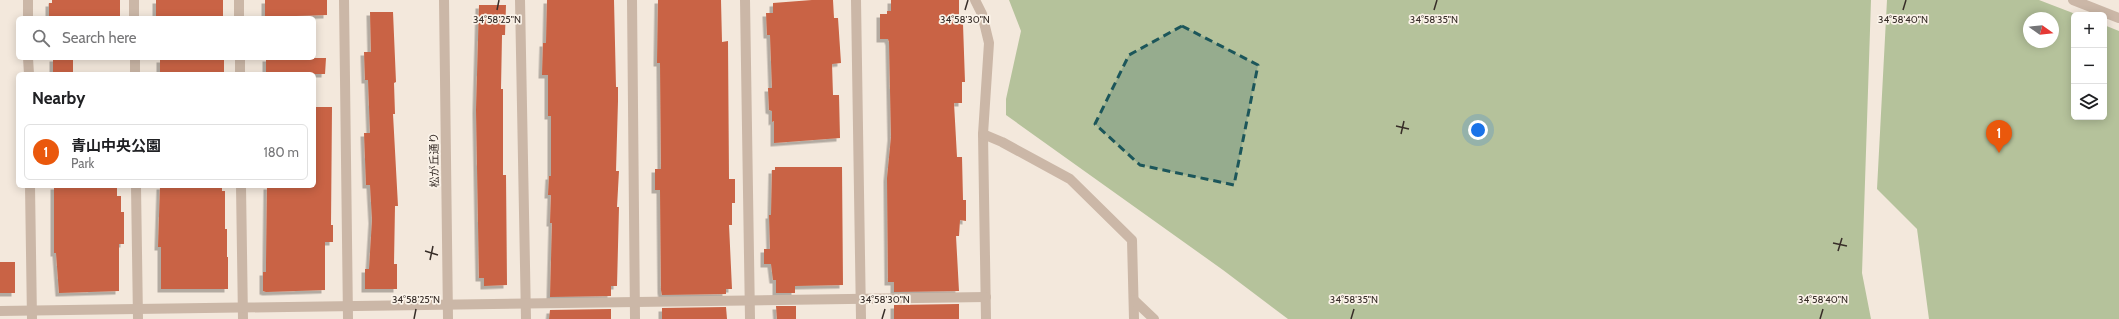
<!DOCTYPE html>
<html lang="en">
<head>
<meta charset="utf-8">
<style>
  :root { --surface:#fff; --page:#f6f6f6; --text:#202124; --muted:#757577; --line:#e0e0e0; --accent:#ea580c }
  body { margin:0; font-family:Cabin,"Noto Sans JP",sans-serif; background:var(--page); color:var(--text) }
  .controls { position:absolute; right:12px; top:12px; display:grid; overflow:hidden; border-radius:6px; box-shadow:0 2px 10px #0003 }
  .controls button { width:36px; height:36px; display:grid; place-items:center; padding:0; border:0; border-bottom:1px solid var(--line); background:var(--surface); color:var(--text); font:20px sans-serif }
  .compass { position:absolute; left:2023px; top:12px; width:36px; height:36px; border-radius:50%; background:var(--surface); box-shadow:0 2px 10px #0003; rotate:105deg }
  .you { position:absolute; left:1478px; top:130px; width:14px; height:14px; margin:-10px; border:3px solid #fff; border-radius:50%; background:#1a73e8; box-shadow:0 0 0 6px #1a73e833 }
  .badge { display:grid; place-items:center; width:26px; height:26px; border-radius:50%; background:var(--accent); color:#fff; font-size:13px; font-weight:700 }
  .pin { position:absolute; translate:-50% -33px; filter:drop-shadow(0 1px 2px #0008) }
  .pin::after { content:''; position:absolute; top:21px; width:14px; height:12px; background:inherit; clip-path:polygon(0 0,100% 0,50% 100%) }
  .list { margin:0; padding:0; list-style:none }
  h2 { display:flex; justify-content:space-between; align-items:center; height:52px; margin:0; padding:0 16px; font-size:17px }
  h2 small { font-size:13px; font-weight:400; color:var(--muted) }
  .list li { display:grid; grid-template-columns:26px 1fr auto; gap:12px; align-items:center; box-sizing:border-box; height:56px; margin:0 8px 8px; padding:0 8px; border:1px solid var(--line); border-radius:6px }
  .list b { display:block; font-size:15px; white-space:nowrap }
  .list p { margin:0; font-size:13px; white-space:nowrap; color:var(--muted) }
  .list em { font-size:13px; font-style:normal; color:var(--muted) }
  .icon { flex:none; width:22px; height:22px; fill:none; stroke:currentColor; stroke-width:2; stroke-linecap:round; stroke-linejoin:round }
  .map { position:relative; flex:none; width:2119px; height:319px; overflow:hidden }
  .search { position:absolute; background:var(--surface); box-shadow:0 2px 10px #0003; left:16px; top:16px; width:300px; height:44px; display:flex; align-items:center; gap:10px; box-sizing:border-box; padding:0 14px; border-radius:6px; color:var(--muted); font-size:15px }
  .panel { position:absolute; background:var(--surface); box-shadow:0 2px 10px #0003; left:16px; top:72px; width:300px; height:116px; border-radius:6px }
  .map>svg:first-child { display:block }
  .green { fill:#b5c29b; fill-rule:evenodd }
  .building { fill:#c96344; filter:url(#shadow) }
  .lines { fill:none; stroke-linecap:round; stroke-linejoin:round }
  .minor { stroke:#cbb7a7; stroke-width:10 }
  .marked { fill:#1c565a; fill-opacity:0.2; stroke:#1c565a; stroke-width:3; stroke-dasharray:8 5; stroke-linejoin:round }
  .ticks { fill:none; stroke:#372d28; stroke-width:1.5 }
  .labels { text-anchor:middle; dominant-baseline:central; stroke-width:3.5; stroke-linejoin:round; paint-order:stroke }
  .street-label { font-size:11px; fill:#372d28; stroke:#faf2e8 }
  .ticks-label { font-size:10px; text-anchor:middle; fill:#372d28; stroke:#faf2e8; stroke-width:3.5; stroke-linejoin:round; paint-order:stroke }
</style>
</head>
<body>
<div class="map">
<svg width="2119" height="319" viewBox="0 0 2119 319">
  <defs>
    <filter id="shadow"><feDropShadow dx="-3.5" dy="3.5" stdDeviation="0" flood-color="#0004"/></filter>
  </defs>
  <rect width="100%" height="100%" fill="#f3e8dc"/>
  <g class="green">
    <polygon points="1009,0 1871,0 1862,273 1871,319 1288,319 1223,270 1006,115 1006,99 1021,31"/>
    <path d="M1887 0H2039L2078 15H2074V117H2104V25L2119 31V319H1929L1917 229 1877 189ZM2029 18H2053V42H2029Z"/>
  </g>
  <g class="building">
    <polygon points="52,0 120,0 120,18 49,18 49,3 52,3"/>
    <rect x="156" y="0" width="67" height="18"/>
    <polygon points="265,0 327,0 327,15 265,17"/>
    <polygon points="547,0 614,0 616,87 618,87 618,101 616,171 619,171 617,207 619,207 617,286 611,286 611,296 550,297 552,223 550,223 551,195 548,195 549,176 551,176 551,116 548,116 548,75 542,75 543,43 546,43"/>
    <polygon points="658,0 721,0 722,42 728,41 729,179 735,179 735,203 732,203 732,225 729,225 732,289 726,289 726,294 662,295 661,290 660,190 655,190 655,169 661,169 660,63 657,63"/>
    <polygon points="812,0 833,0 834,18 838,18 841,63 832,64 833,95 839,95 840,138 774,143 774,121 772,122 772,111 769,110 768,88 772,88 770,35 767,35 766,13 773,13 773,3"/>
    <polygon points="891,0 959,0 959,24 963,24 965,82 962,82 962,103 954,103 957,157 962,157 963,200 966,200 966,221 960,220 959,236 956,236 959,291 894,292 894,282 888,282 887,178 891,137 889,42 888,39 880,39 880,14 887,14 887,11 891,11"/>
    <polygon points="479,5 506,5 505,35 502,35 501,89 503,89 503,175 506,175 507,285 484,286 484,278 479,278 476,110"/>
    <polygon points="370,12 393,12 396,82 394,83 395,114 393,114 398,206 395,206 394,264 397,264 397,289 365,289 365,269 369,269 372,220 370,185 366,185 364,133 370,133 368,80 365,80 364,52 371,52"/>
    <rect x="53" y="58" width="20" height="16"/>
    <polygon points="224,58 224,74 160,74 160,59"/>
    <polygon points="266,58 326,58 325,74 266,74"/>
    <polygon points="314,107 332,107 331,225 333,225 333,242 325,242 325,290 266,292 263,291 263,272 266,272 266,264 267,186 314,186"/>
    <polygon points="775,167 842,167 843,285 795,286 795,293 776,293 776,280 773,280 771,264 764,264 764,249 770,249 769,215 771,215 772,170 775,170"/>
    <polygon points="54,186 117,186 117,196 121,196 121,212 124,212 124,244 119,244 119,291 59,293 56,253 54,253"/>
    <polygon points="160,186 222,186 222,191 225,191 225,229 227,229 227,257 228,257 228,289 161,289 161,247 158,247"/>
    <rect x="0" y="262" width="15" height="31"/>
    <polygon points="959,304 959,319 894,319 894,305"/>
    <polygon points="776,306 796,306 796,319 777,319"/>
    <polygon points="726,307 727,319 662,319 662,308"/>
    <polygon points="611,309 611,319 549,319 550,310"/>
  </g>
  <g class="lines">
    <g class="minor">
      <polyline points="28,0 28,18"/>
      <polyline points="134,0 134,18"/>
      <polyline points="239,0 239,18"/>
      <polyline points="344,0 348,319"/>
      <polyline points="444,0 448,319"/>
      <polyline points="520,0 526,319"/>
      <polyline points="632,0 635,319"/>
      <polyline points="745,0 750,319"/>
      <polyline points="856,0 861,319"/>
      <polyline points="975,0 982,14 989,43 983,134 986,319"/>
      <polyline points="2073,0 2119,18"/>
      <polyline points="28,58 29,74"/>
      <polyline points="135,58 135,74"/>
      <polyline points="240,58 240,74"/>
      <polyline points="983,134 1002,142 1070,179 1132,240 1134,319"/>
      <polyline points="30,186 32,319"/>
      <polyline points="136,186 138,319"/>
      <polyline points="241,186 243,319"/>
      <polyline points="1134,300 1154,319"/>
      <polyline points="0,311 986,297"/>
    </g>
  </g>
  <path class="marked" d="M1182 26 1258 65 1234 185 1140 165 1095 124 1129 55Z"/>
  <path class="ticks" d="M497 10 499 0M965 10 968 0M1434 10 1437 0M1903 10 1906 0M1396 126 1409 129M1401 134 1404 121M1833 243 1847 246M425 251 438 255M1838 251 1842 238M430 260 433 246M414 319 416 309M882 319 885 309M1351 319 1354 309M1820 319 1823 309"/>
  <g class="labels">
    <g class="street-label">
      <text transform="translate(434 160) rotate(-91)">松が丘通り</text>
    </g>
  </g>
  <g class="ticks-label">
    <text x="497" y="23">34°58'25"N</text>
    <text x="965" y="23">34°58'30"N</text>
    <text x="1434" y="23">34°58'35"N</text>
    <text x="1903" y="23">34°58'40"N</text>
    <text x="416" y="303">34°58'25"N</text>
    <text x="885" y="303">34°58'30"N</text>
    <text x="1354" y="303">34°58'35"N</text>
    <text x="1823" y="303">34°58'40"N</text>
  </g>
</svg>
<div class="controls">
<button>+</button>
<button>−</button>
<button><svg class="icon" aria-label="layers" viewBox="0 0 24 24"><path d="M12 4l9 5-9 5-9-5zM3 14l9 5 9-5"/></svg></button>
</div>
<svg class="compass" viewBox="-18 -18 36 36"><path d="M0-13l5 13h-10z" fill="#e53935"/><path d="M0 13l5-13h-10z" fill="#757577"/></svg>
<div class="you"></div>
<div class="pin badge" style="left:1999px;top:153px">1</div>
<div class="search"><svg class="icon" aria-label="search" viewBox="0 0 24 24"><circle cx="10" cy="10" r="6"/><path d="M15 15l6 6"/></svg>Search here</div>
<section class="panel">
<h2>Nearby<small></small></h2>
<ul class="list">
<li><span class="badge">1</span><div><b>青山中央公園</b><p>Park</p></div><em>180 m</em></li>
</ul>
</section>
</div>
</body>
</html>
